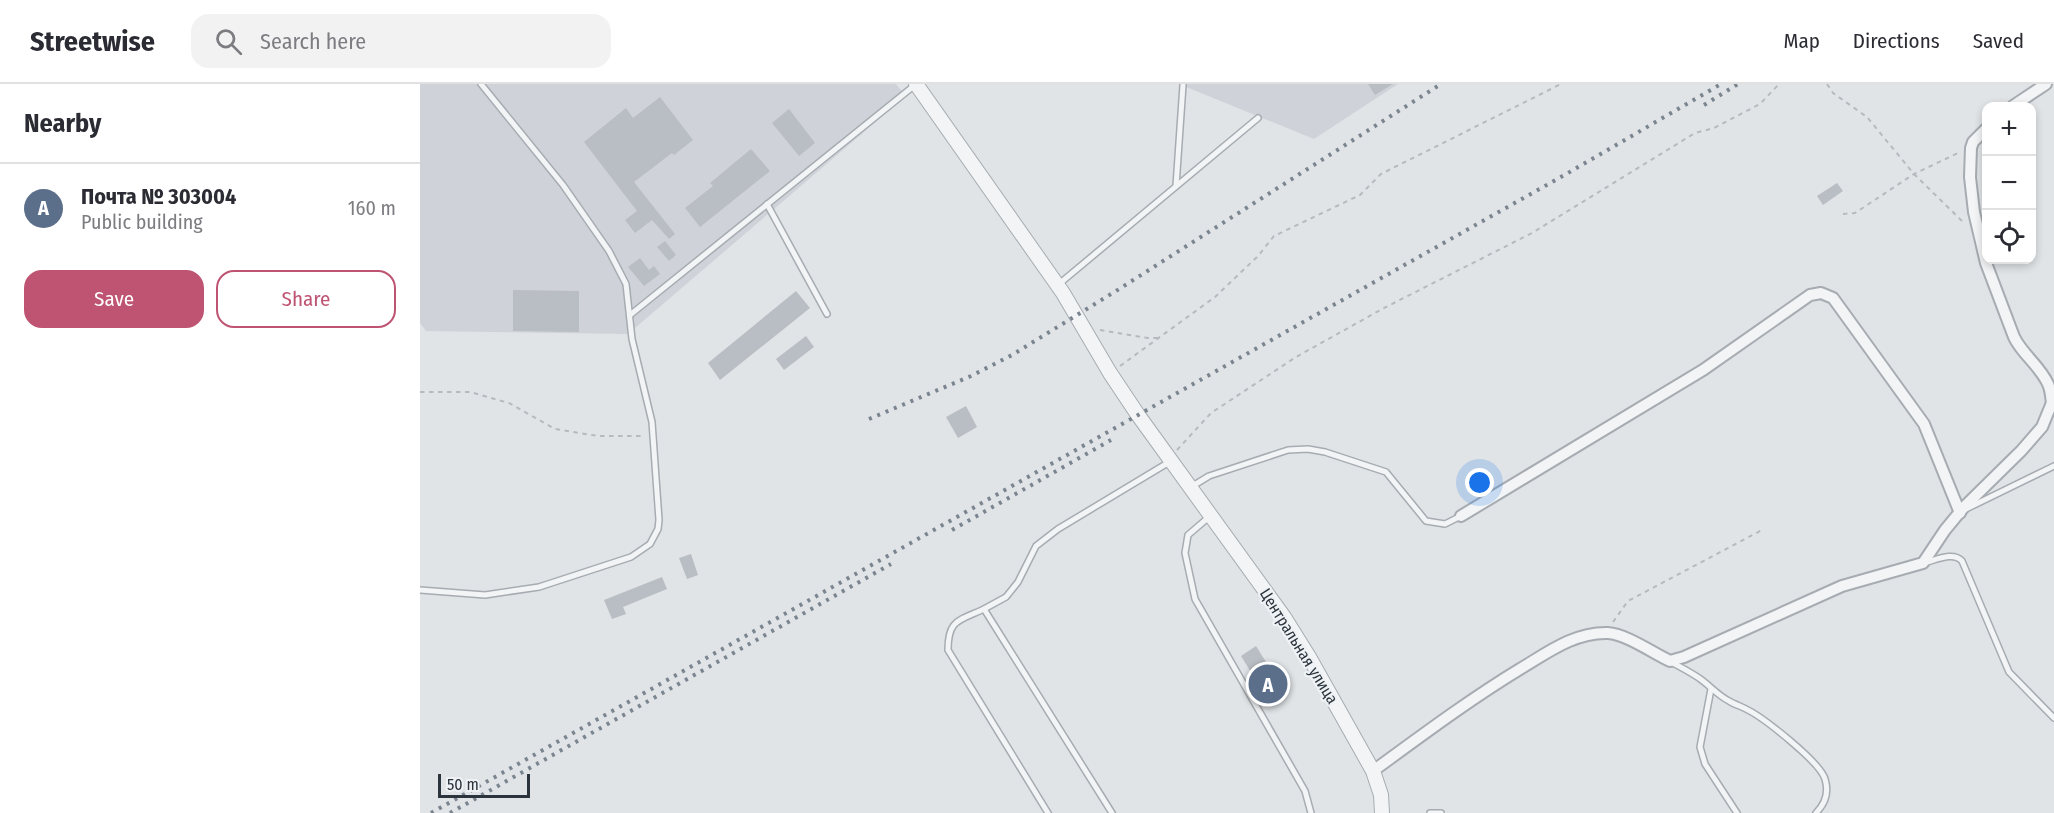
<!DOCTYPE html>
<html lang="en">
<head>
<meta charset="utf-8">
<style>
  :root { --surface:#fff; --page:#f2f2f3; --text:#2b2b33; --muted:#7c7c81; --line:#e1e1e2; --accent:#be5472 }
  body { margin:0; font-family:"Fira Sans Condensed",sans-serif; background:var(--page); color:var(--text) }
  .controls { position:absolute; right:18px; top:18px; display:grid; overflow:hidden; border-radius:12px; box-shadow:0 3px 9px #0003 }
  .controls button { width:54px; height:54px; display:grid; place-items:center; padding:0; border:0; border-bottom:2px solid var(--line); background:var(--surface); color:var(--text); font:30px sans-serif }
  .scale { position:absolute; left:18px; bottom:15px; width:92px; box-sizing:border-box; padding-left:6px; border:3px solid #2b343d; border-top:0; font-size:16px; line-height:21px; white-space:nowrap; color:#2b343d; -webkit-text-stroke:4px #eff2f5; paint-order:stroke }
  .you { position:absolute; left:1060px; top:399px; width:21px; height:21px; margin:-15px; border:4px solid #fff; border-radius:50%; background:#1a73e8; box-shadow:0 0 0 9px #1a73e833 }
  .badge { display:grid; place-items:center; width:39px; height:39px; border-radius:50%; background:var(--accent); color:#fff; font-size:20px; font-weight:700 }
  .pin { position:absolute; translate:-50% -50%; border:3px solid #fff; box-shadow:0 2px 6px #0006 }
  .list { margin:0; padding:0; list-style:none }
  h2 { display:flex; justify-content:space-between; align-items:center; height:78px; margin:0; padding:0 24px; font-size:26px }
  h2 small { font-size:20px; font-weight:400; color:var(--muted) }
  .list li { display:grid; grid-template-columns:39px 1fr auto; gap:18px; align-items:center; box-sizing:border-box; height:90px; padding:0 24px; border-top:2px solid var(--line) }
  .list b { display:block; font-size:22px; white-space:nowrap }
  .list p { margin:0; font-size:20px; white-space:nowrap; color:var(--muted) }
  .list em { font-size:20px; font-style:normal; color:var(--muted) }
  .actions { display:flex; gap:12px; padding:18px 24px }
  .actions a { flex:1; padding:14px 0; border:2px solid var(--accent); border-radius:18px; text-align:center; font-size:21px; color:var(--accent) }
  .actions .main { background:var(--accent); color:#fff }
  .icon { flex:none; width:33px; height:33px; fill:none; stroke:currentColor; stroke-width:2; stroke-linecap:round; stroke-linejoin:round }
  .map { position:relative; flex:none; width:1634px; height:729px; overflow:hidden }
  header { display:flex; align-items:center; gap:36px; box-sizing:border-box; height:84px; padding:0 30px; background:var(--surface); border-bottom:2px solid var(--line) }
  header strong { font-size:28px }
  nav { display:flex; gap:33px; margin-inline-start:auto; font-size:21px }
  .search { width:420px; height:54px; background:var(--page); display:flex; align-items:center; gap:15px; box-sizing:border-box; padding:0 21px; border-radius:18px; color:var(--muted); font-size:22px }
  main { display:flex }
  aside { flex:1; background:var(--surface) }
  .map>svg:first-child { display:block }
  .built { fill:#cfd3d9 }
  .building { fill:#b8bec3 }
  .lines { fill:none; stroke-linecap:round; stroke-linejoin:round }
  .service-casing { stroke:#a6acb1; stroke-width:8 }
  .minor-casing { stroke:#a6acb1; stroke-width:14 }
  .tertiary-casing { stroke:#a6acb1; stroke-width:16 }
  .path { stroke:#b6babe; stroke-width:2; stroke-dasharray:4.5 4.5; stroke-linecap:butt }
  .service { stroke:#f2f4f6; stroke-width:5 }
  .minor { stroke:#f2f4f6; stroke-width:10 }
  .tertiary { stroke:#f2f4f6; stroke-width:14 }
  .rail { stroke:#7b858f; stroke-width:4; stroke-dasharray:3 6; stroke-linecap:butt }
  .labels { text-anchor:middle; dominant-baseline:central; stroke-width:4.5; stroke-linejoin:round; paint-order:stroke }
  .street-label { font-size:16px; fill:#2b343d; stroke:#eff2f5 }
</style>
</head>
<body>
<header>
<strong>Streetwise</strong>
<div class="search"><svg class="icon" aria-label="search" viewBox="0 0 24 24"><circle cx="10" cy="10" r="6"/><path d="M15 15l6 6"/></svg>Search here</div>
<nav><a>Map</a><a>Directions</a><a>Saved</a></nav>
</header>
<main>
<aside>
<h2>Nearby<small></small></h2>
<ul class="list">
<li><span class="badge" style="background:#5c6f8a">A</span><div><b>Почта № 303004</b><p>Public building</p></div><em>160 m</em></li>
</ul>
<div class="actions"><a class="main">Save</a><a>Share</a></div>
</aside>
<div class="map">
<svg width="1634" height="729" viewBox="0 0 1634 729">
  <rect width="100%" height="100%" fill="#e0e4e7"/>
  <g class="built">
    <polygon points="0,0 476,0 486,12 208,250 6,247 0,239"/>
    <polygon points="759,0 978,0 894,55"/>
  </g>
  <g class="building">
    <polygon points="948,0 973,0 955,11"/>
    <polygon points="240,13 273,56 254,71 252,69 214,98 255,150 249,155 232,136 215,149 205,136 217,127 164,58 206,24 213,34"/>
    <polygon points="369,25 395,59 379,72 352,39"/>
    <polygon points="331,65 350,87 280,143 265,124 293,102 290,99"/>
    <polygon points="1417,99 1423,107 1403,121 1397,112"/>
    <polygon points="245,157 256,171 249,177 237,163"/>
    <polygon points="220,174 229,186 234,182 240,190 224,202 208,183"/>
    <polygon points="93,206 159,207 159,248 93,247"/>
    <polygon points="376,207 390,224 300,296 288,279"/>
    <polygon points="386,252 394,263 364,286 356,275"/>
    <polygon points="546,322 557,343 538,354 526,333"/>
    <polygon points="271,470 278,491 267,495 259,474"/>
    <polygon points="242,493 247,505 203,523 206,530 192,535 184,516"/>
    <polygon points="836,562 863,605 847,614 821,572"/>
  </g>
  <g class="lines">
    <g class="service-casing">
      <g id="service">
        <polyline points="756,102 763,1"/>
        <polyline points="347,120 407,230"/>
        <polyline points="639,200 838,34"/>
        <polyline points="210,231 495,1"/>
        <polyline points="771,403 789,392 868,366 888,365 905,368 966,388 1006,437 1025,440 1041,432"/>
        <polyline points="1546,425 1634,382"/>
        <polyline points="789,433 768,451 765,469 775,515 885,707 891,729"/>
        <path d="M1504 479C1516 476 1533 467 1542 477L1589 588 1634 634"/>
        <polyline points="0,506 65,511 119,503 211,473 230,460 238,445 239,436 232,338 212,255 206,200 189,167 143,101 61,0"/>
        <polyline points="564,525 586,513 598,498 616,462 638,445 751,377"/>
        <path d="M1251 578C1262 584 1274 590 1283 597 1292 604 1299 612 1309 617 1314 620 1320 622 1326 625 1343 633 1400 678 1405 695 1409 708 1406 719 1396 729"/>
        <polyline points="1291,605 1280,663 1285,680 1317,729"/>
        <path d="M628 729 528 566C528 535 539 537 564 525L692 729"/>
        <polyline points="1010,729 1021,729"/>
      </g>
    </g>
    <g class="minor-casing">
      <g id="minor">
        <polyline points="1593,22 1626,0"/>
        <path d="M1566 45 1553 58 1551 64 1550 93 1554 128 1566 179 1594 253C1602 270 1620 282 1628 300 1631 306 1631 313 1632 319"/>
        <polyline points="1041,432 1283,286 1390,211 1401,209 1413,214 1504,340 1540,429"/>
        <path d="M953 687C1001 652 1049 616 1100 585 1127 569 1154 548 1188 549 1206 550 1233 569 1250 577L1264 573 1422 502 1503 479 1525 446 1544 423 1601 367 1622 343 1634 314"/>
      </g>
    </g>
    <g class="tertiary-casing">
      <polyline id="tertiary" points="496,0 643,209 690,289 718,331 864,533 889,573 953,687 961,711 962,729"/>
    </g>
    <g class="path">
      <polyline points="1407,0 1413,9 1447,33 1494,90 1544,139"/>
      <polyline points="1423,130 1435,129 1494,90 1540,68"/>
      <polyline points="680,246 728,254 739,254"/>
      <polyline points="700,282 795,213 838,172 854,152 940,111 961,90 1141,0"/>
      <polyline points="0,308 50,308 89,319 135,345 178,352 225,352"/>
      <polyline points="757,366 791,329 876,273 964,224 1112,149 1275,49 1294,44 1340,20 1359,0"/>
      <polyline points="1193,538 1208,517 1342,446"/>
    </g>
    <use href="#service" class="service"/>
    <use href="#minor" class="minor"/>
    <use href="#tertiary" class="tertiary"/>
    <g class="rail">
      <polyline points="1284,21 1318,0"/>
      <polyline points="449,335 551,292 592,271 696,207 1021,0"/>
      <polyline points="532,446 691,356"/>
      <polyline points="11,729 1148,89 1301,0"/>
      <polyline points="30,729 471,480"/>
    </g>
  </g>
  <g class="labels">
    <g class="street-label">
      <text transform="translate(879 562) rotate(58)">Центральная улица</text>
    </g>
  </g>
</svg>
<div class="controls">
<button>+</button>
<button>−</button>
<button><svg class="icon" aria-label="locate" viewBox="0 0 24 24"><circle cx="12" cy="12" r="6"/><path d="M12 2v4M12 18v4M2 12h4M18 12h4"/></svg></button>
</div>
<div class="scale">50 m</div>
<div class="you"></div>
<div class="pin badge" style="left:848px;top:600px;background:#5c6f8a">A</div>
</div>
</main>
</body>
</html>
